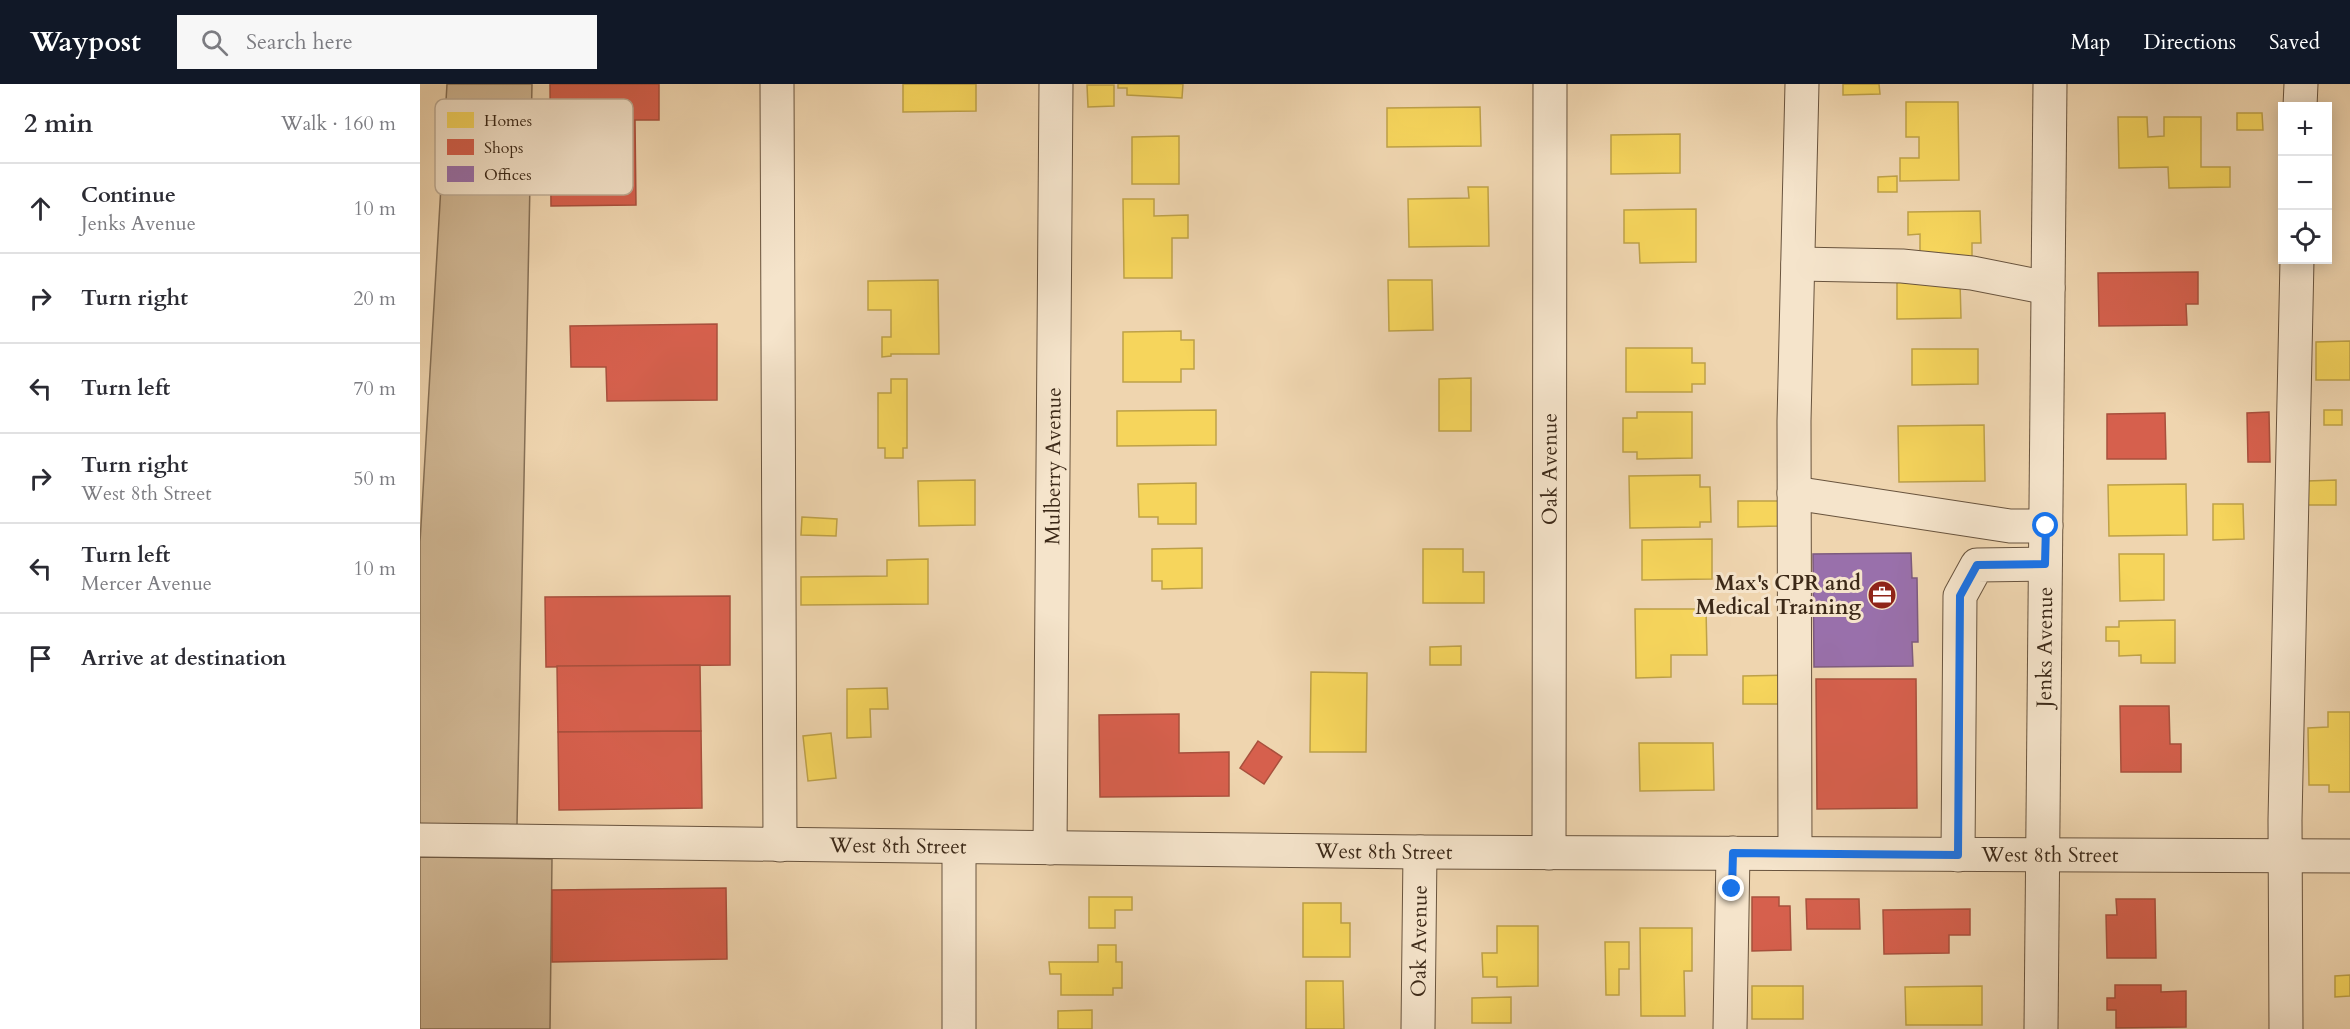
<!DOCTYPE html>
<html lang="en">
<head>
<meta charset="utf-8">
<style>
  :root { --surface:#fff; --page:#f7f7f7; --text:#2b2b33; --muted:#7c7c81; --line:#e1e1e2; --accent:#111827 }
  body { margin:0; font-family:Cardo,serif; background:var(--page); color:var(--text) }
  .controls { position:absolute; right:18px; top:18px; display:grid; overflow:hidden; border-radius:0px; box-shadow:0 3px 15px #0003 }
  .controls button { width:54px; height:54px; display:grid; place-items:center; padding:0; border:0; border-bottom:2px solid var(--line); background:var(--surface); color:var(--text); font:30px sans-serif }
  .stop { position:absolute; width:18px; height:18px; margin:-14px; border:4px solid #1a73e8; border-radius:50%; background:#fff }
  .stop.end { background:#1a73e8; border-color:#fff; box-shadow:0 2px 6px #0008 }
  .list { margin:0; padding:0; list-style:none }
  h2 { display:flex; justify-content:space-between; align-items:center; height:78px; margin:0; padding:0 24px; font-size:26px }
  h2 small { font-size:20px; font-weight:400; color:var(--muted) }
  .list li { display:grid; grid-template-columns:39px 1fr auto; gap:18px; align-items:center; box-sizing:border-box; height:90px; padding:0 24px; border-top:2px solid var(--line) }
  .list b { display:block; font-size:22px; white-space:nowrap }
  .list p { margin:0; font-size:20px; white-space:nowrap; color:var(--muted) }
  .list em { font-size:20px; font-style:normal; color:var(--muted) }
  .icon { flex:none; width:33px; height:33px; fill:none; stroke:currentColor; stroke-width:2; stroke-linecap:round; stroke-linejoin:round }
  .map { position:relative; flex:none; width:1930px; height:945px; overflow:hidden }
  header { display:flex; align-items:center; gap:36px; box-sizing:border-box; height:84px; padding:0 30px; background:var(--accent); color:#fff }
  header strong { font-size:28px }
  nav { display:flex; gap:33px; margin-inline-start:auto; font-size:21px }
  .search { width:420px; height:54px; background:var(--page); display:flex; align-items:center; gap:15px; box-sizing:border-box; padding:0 21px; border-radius:0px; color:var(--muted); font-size:22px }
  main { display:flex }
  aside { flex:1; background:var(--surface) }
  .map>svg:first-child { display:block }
  .green { fill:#d1b895; stroke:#867056; stroke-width:1.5 }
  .homes { fill:#f6d55c; stroke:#bea148; stroke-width:1.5 }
  .shops { fill:#d6604d; stroke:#a8503d; stroke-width:1.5 }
  .offices { fill:#9970ab; stroke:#7d5b7f; stroke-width:1.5 }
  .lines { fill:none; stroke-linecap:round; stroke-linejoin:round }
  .minor-casing { stroke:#69543e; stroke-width:35 }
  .minor { stroke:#f5e4cb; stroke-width:33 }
  .route { stroke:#1a73e8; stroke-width:8 }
  .labels { text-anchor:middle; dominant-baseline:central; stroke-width:6; stroke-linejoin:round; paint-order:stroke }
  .street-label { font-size:21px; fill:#3c2918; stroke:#f5e4cb }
  .poi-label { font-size:21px; font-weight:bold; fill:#3c2918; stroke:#f5e4cb; text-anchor:end }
  .key { fill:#f5e4cb; stroke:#beac95; stroke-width:1.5 }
  .key-label { font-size:16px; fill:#3c2918 }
</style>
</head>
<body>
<header>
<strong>Waypost</strong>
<div class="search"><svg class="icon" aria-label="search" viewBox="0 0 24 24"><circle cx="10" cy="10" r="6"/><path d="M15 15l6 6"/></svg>Search here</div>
<nav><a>Map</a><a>Directions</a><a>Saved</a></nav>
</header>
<main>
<aside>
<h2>2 min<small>Walk · 160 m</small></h2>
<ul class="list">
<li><svg class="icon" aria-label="ahead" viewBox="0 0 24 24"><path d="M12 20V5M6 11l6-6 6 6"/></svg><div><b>Continue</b><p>Jenks Avenue</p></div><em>10 m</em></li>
<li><svg class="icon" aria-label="right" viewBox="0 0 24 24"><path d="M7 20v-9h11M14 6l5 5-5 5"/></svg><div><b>Turn right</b></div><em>20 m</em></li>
<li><svg class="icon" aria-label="left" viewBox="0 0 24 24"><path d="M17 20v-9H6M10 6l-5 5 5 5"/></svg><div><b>Turn left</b></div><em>70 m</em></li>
<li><svg class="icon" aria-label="right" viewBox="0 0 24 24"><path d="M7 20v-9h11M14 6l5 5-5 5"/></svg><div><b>Turn right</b><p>West 8th Street</p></div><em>50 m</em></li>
<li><svg class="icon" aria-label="left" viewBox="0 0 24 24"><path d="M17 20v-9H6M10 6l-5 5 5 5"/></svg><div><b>Turn left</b><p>Mercer Avenue</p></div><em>10 m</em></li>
<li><svg class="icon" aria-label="arrive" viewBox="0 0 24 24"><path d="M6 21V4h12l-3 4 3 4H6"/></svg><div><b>Arrive at destination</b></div></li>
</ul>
</aside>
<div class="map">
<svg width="1930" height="945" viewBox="0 0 1930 945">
  <rect width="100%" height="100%" fill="#efd5af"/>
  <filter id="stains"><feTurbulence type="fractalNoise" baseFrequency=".00333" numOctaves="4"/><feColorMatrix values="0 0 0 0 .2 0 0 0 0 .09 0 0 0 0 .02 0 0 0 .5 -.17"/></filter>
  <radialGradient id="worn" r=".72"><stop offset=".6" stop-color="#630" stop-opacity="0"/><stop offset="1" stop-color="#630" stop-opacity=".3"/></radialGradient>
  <g class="green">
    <polygon points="27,0 112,0 97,741 0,741 0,458"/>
    <polygon points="0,773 132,775 130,945 0,945"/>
  </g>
  <g class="homes">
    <polygon points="483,0 556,0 556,27 483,28"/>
    <polygon points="698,0 763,0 762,14 707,11 707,4 698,4"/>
    <polygon points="1423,0 1459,0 1460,10 1423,11"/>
    <polygon points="667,1 694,1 694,22 668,23"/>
    <polygon points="1486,18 1538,18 1539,96 1480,97 1480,74 1499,74 1499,53 1486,53"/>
    <polygon points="1060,23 1061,62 967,63 967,24"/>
    <polygon points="1817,29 1842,29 1843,46 1817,46"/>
    <polygon points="1698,33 1727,33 1728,53 1744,52 1744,33 1781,33 1781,83 1810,83 1810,103 1749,104 1748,83 1699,84"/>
    <polygon points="1260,50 1260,89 1191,90 1191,51"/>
    <polygon points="759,52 759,100 712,100 712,53"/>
    <polygon points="1477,92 1477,108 1458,108 1458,93"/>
    <polygon points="1048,103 1068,103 1069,162 989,163 988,115 1049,114"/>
    <polygon points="703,115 734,115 734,132 768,131 768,154 752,154 752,194 704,194"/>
    <polygon points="1276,125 1276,178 1220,179 1219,159 1204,159 1204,126"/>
    <polygon points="1560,127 1561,159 1552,159 1552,175 1500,175 1500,150 1488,151 1488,128"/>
    <polygon points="518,196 519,270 471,270 471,272 462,273 462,253 471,253 471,226 448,226 448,197"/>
    <polygon points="968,196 1012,196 1013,246 969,247"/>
    <polygon points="1477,198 1540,198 1541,234 1477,235"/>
    <polygon points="761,247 761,256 774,256 774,285 761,285 761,298 703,298 703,248"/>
    <polygon points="1930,257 1930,296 1896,296 1896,258"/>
    <polygon points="1206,264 1272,264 1272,279 1285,279 1285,300 1272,300 1272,308 1206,308"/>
    <polygon points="1492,265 1558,265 1558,300 1492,301"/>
    <polygon points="1051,294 1051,347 1019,347 1019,295"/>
    <polygon points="471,295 487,295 487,364 483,364 483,374 465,374 465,364 458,364 458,309 471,309"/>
    <polygon points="796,326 796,361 697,362 697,327"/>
    <rect x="1904" y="326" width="18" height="15"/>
    <polygon points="1217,328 1272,328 1272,374 1217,375 1217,368 1203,368 1203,334 1217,334"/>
    <polygon points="1564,341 1565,397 1479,398 1478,342"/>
    <polygon points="1280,391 1280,403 1290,403 1291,438 1280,438 1280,443 1210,444 1209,392"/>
    <polygon points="555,396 555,441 499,442 498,397"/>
    <polygon points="1916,396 1916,421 1887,421 1887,397"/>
    <polygon points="776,399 776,440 738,440 738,433 719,433 718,400"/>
    <polygon points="1766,400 1767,451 1689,452 1688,401"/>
    <polygon points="1318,417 1359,417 1359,442 1318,443"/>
    <polygon points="1793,420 1823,420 1824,455 1793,456"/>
    <polygon points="382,433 417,435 416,452 381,451"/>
    <polygon points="1292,455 1292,495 1222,496 1222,456"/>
    <polygon points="782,464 782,504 742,505 742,497 732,497 732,465"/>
    <polygon points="1003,465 1043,465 1043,488 1064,488 1064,519 1003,519"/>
    <polygon points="1699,470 1744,470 1744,516 1700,517"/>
    <polygon points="508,475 508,520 381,521 381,493 467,492 467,476"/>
    <polygon points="1215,525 1286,525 1287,571 1251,571 1251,593 1216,594"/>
    <polygon points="1755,536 1755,579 1721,579 1721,571 1699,572 1699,557 1686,557 1686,543 1699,543 1699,537"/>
    <polygon points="1041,562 1041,581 1010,581 1010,563"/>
    <polygon points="891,588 947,589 946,668 890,668"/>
    <polygon points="1366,591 1366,620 1323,620 1323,592"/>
    <polygon points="467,604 468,625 450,625 451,653 427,654 427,605"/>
    <polygon points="1908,628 1930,628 1930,708 1909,708 1909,701 1889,701 1888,644 1908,643"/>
    <polygon points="411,649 416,694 388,697 383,652"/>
    <polygon points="1219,659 1293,659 1294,706 1220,707"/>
    <polygon points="669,813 712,813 712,826 695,826 695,844 669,844"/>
    <polygon points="883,819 921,819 921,839 930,839 930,873 883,873"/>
    <polygon points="1077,842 1118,842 1118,902 1077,903 1077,893 1063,893 1062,869 1077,869"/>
    <polygon points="1220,844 1272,844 1272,887 1264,887 1265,932 1221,932"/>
    <polygon points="1185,858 1209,858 1209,885 1199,885 1199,911 1186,911"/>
    <polygon points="678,861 696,861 696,878 702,878 702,904 693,904 693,911 641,911 641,890 630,890 629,878 678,878"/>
    <polygon points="1930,891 1930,912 1915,913 1915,892"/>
    <polygon points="886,897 923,897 924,945 886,945"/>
    <rect x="1332" y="902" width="51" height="33"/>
    <polygon points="1562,902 1562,941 1486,941 1485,903"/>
    <polygon points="1091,913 1091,939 1052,939 1052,914"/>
    <polygon points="672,926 672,945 638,945 638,927"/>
  </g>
  <g class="shops">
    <polygon points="130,0 239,0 239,36 215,36 216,121 131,122"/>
    <polygon points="1778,188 1778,220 1766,220 1767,241 1679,242 1678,189"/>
    <polygon points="297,240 297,316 187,317 186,283 151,283 150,242"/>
    <polygon points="1849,328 1850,378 1828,378 1827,329"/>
    <polygon points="1745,329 1746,375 1687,375 1687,330"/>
    <polygon points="310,512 310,581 126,583 125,513"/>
    <polygon points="280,581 281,647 138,648 137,582"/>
    <polygon points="1396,595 1496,595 1497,724 1397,725"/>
    <polygon points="1700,622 1749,622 1750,660 1761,660 1761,688 1701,688"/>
    <polygon points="759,630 759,669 809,668 809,712 680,713 679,631"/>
    <polygon points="281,647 282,724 139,726 138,648"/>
    <polygon points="838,657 862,673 844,700 820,684"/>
    <polygon points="306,804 307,875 132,878 132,806"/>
    <polygon points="1332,813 1359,813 1359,822 1370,822 1371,866 1332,867"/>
    <polygon points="1386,815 1439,815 1440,845 1387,845"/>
    <polygon points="1696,815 1735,815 1736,874 1687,874 1686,831 1697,831"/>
    <polygon points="1550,825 1550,851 1529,851 1529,869 1464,870 1463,826"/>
    <polygon points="1695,901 1741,901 1741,908 1766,907 1766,943 1696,944 1696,926 1687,926 1687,914 1695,914"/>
  </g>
  <polygon class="offices" points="1491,469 1492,494 1497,494 1498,558 1492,558 1493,582 1394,583 1393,470"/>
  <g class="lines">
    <g class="minor-casing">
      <g id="minor">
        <polyline points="357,0 360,761"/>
        <polyline points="1880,22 1881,0"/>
        <polyline points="1378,180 1482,182 1552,189 1628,204"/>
        <polyline points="1374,409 1590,442 1626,442"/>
        <path id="s1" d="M0 756 1000 768 1930 772"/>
        <polyline points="539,763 539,945"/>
        <path id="s2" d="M630 764 636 0"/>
        <path id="s3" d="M1129 769 1130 0"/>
        <polyline points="1375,769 1374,337 1382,0"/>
        <polyline points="1538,771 1540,512 1557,481 1625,480"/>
        <path id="s4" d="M998 945 1000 768"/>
        <polyline points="1310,945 1313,769"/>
        <path id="s5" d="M1621 945 1630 0"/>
        <polyline points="1866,945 1865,736 1877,176"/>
      </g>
    </g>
    <use href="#minor" class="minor"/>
  </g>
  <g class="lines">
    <polyline class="route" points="1312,805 1313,769 1538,771 1540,512 1557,481 1625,480 1626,442"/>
  </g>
  <defs>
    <g id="office-disc" transform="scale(1.5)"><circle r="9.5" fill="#8f2418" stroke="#f5e4cb"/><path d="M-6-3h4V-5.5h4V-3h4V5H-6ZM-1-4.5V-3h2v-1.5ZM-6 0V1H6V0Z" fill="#fff"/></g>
  </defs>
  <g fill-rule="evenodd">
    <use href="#office-disc" x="1462" y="511"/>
  </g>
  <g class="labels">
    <g class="street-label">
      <text stroke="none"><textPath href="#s2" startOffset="382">Mulberry Avenue</textPath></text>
      <text stroke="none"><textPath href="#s3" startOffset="384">Oak Avenue</textPath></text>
      <text stroke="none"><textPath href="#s5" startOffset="382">Jenks Avenue</textPath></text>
      <text stroke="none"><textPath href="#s1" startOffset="478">West 8th Street</textPath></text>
      <text stroke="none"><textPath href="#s1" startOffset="964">West 8th Street</textPath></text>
      <text stroke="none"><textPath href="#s1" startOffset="1630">West 8th Street</textPath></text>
      <text stroke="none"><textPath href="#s4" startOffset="88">Oak Avenue</textPath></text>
    </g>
    <g class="poi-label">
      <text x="1441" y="499">Max's CPR and<tspan x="1441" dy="24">Medical Training</tspan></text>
    </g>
  </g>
  <rect x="15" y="15" width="198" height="96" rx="9" class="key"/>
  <rect x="27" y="28" width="27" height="16" fill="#f6d55c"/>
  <rect x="27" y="55" width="27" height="16" fill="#d6604d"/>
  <rect x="27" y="82" width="27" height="16" fill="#9970ab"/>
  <g class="key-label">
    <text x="64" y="42">Homes</text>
    <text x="64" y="69">Shops</text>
    <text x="64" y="96">Offices</text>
  </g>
  <rect width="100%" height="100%" filter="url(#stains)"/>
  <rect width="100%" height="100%" fill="url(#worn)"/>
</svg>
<div class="controls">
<button>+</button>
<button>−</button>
<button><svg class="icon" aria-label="locate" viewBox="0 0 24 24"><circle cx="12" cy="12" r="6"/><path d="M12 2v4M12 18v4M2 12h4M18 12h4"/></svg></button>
</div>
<div class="stop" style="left:1626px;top:442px"></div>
<div class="stop end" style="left:1312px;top:805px"></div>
</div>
</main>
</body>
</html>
